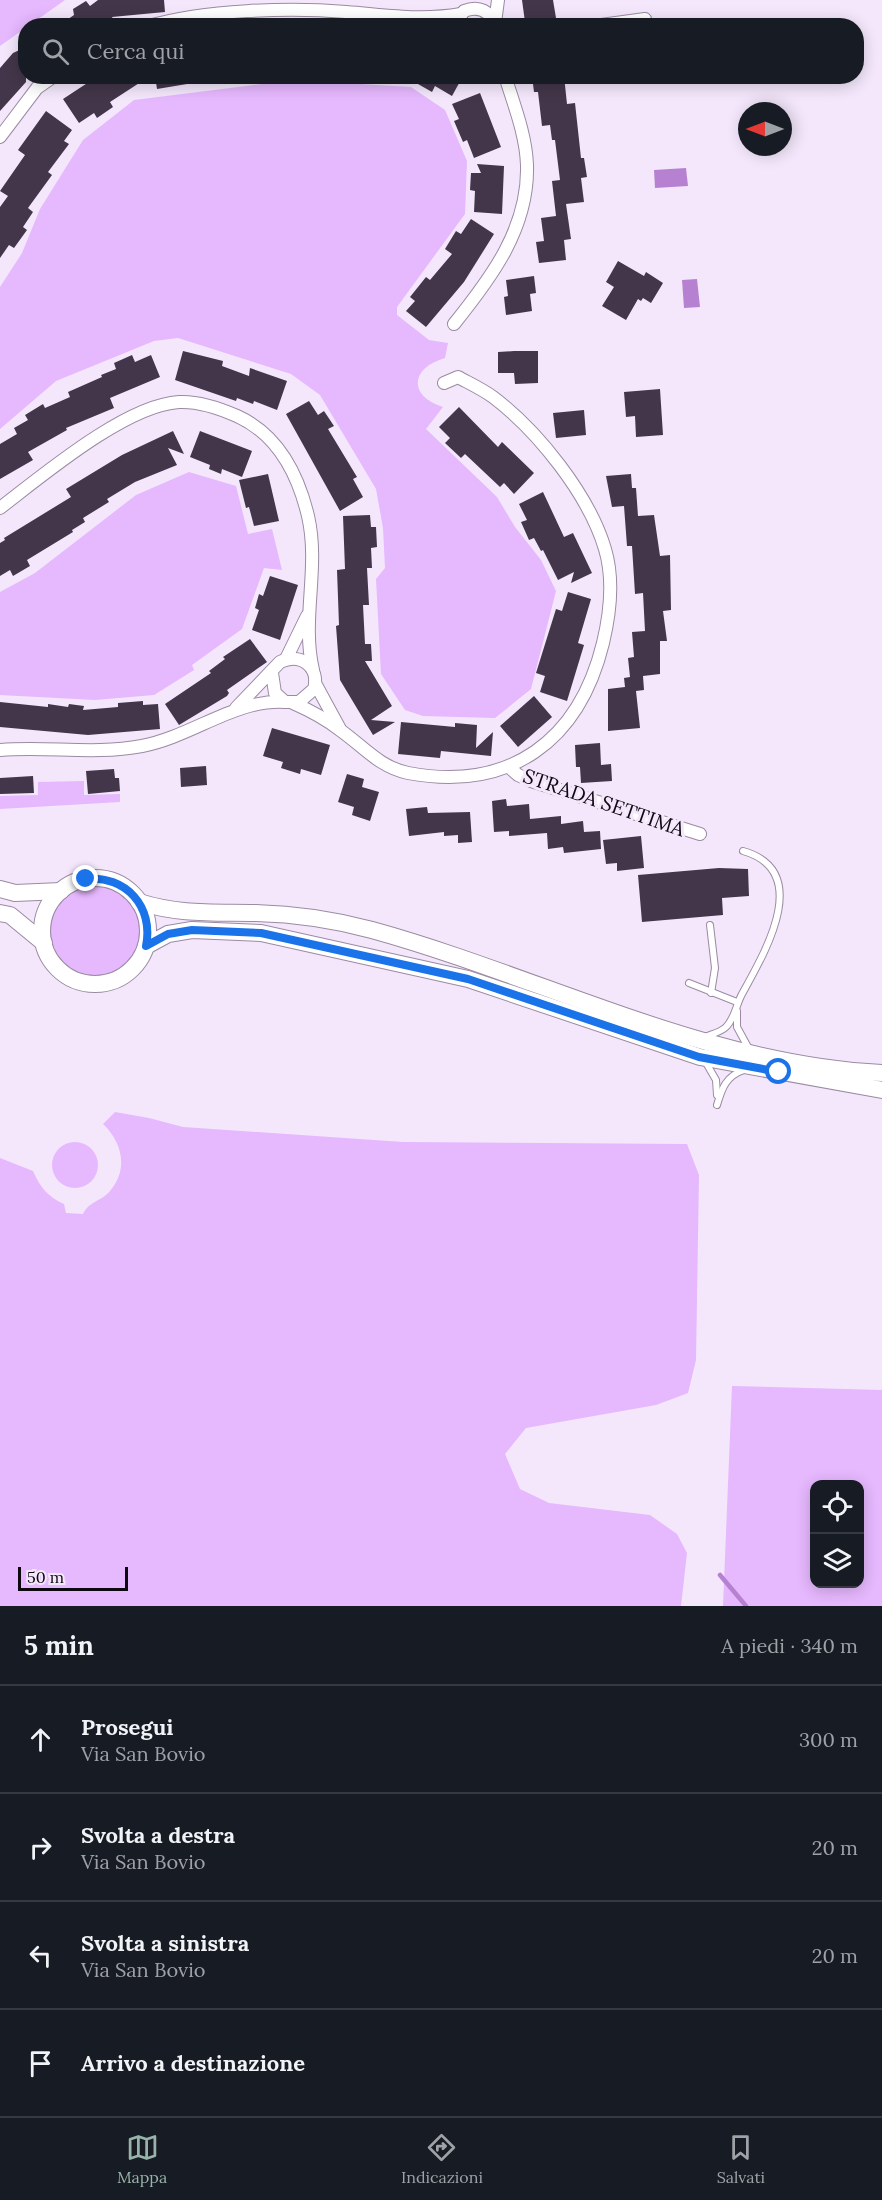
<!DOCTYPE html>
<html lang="it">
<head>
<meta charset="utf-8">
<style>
  :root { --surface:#171b24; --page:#20242c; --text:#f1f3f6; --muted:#9ea1a6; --line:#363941; --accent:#98b3aa }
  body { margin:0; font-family:Lora,serif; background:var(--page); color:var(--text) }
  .controls { position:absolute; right:18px; bottom:18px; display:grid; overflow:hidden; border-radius:12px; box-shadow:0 3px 15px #0003 }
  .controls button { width:54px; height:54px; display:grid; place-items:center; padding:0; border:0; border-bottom:2px solid var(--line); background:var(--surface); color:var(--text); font:30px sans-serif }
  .compass { position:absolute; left:738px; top:102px; width:54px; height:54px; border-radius:50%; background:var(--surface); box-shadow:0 3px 15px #0003; rotate:270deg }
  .scale { position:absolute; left:18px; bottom:15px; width:110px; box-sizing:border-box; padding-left:6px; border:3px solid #0e0911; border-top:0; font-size:16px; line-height:21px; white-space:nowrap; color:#0e0911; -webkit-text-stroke:4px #f4e7fc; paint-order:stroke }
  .stop { position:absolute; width:18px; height:18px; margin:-14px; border:4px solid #1a73e8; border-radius:50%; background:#fff }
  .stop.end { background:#1a73e8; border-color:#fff; box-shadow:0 2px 6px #0008 }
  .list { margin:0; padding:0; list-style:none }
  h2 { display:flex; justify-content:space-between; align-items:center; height:78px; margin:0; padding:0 24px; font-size:26px }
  h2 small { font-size:20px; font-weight:400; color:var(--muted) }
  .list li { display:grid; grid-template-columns:39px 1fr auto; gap:18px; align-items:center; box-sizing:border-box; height:108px; padding:0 24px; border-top:2px solid var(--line) }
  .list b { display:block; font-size:22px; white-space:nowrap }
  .list p { margin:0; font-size:20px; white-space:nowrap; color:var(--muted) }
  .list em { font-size:20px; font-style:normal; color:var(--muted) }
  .icon { flex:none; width:33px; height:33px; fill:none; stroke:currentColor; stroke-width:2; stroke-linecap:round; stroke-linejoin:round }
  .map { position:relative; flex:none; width:882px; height:1606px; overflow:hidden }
  .search { position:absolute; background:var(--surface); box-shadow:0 3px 15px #0003; left:18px; right:18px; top:18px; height:66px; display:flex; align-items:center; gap:15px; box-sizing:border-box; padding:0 21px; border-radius:24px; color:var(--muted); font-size:22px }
  .sheet { height:510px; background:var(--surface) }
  nav { display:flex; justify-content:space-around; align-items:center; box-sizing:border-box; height:84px; border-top:2px solid var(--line); background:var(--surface); font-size:16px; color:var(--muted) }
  nav a { display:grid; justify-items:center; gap:3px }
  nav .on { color:var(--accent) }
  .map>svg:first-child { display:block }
  .green { fill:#e6b8fe; fill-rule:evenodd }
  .water { fill:#b781d2 }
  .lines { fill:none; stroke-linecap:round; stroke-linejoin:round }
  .stream { stroke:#b781d2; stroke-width:4.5 }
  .building { fill:#43364a }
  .lane-casing { stroke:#9a8ba2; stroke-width:8 }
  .street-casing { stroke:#9a8ba2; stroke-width:14 }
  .secondary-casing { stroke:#9a8ba2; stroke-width:18 }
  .lane { stroke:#fff; stroke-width:6 }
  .street { stroke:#fff; stroke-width:12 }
  .secondary { stroke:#fff; stroke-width:16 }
  .route { stroke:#1a73e8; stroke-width:8 }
  .labels { text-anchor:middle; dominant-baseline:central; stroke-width:6; stroke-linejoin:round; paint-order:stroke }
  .street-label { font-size:20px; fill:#0e0911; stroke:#f4e7fc }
</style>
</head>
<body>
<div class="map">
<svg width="882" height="1606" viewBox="0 0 882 1606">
  <rect width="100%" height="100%" fill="#f4e7fc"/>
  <g class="green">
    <polygon points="0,0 65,0 0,46"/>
    <path d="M294 80 411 87 445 110 467 161 465 214 397 307V315L429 340 448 343 445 358C410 368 408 396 443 407L426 429 497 497 515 527 541 560 556 591 531 689 495 718 423 716 405 710 381 674 376 579 385 568 383 528 376 489 320 395 291 374 178 338 154 341 56 381 0 429V287L22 253 40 209 83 140 134 100Z"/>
    <polygon points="189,472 236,486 248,534 272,529 282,570 264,568 242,629 192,665 194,670 154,695 95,700 0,695 0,592 35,573 136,495"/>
    <polygon points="84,781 84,795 120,794 120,802 0,809 0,796 38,795 38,782"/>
    <circle cx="95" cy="931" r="45"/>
    <path d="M115 1112 149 1118 183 1127 403 1142 687 1144 699 1175 696 1360 688 1393 656 1405 526 1428 505 1454 520 1489 549 1503 650 1515 677 1534 687 1553 681 1606H0V1158L33 1171C40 1187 48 1197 64 1204L66 1213 83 1214C89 1201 102 1201 110 1191 129 1169 122 1142 103 1124Z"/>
    <circle cx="75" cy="1165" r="23"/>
    <path d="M732 1386 882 1390V1606H723ZM814 1484H860V1584H814Z"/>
  </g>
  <g class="water">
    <polygon points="686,168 688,186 655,188 654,170"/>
    <polygon points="697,279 700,307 684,308 682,280"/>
  </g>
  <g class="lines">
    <polyline class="stream" points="720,1575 746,1606"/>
  </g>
  <g class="building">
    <polygon points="98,0 164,0 165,12 112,17 117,26 58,26 74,15 73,9 86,1 90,6"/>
    <polygon points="522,0 553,0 556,18 525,22"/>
    <polygon points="26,47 26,82 0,111 0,68 13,53"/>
    <polygon points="98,76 150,76 110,102 113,107 97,118 94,113 79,123 63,99"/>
    <polygon points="155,76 193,76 193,83 157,89"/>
    <polygon points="404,76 463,76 452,96 435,86 432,92"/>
    <polygon points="532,76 564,76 567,104 575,103 581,158 584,158 587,177 581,178 584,202 566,204 571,239 564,240 566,260 539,263 536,242 544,241 541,218 556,216 552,181 560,180 555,140 552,140 550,125 542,126 538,92 534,92"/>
    <polygon points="480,93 501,147 474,158 467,140 463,142 454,121 459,119 452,104"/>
    <polygon points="46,111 72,130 64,141 69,144 48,172 52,175 28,208 33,212 23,227 27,230 14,248 9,245 0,258 0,207 8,196 0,191 25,155 18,150"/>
    <polygon points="477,164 504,166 502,214 474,212 475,191 470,190 471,173 481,173"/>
    <polygon points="471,219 494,234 464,282 426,327 406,311 415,301 410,297 426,277 430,280 452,254 445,249 456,231 461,234"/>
    <polygon points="618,261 644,276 646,272 663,283 651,303 643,298 641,301 638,299 626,320 602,306 614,287 606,282"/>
    <polygon points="534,276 536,293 530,294 532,311 506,315 504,297 508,296 506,280"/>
    <polygon points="183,351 223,361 222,366 249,376 250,368 287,381 277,410 254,401 253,404 237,398 236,401 175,380"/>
    <polygon points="514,351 538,351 538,383 515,384 514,373 498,373 498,352"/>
    <polygon points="132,355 135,362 151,355 160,377 110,398 114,408 66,428 67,430 28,452 33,460 0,479 0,444 17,434 14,428 28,420 25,415 43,404 45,408 70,397 68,392 102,377 101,375 116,369 114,363"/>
    <polygon points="660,389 663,435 636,437 635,416 626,417 624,392"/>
    <polygon points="309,401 318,415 324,411 334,426 328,429 357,477 353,479 363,497 340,511 286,414"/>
    <polygon points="459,407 498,447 502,442 534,473 514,494 504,483 500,487 465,454 461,458 445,443 450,438 439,427"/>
    <polygon points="584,410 586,435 556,438 553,413"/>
    <polygon points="173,431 184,454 168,448 177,465 135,482 107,499 109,502 83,518 85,522 72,530 73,532 27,560 30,566 13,576 10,570 0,576 0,543 5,540 4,538 71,497 66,489 122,455"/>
    <polygon points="200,431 252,451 242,477 222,469 221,474 209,469 210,465 190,457"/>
    <polygon points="268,474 279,521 254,526 249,507 246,508 239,480"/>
    <polygon points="631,474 632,488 636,488 638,516 654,515 660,556 670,555 671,610 663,611 667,641 660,641 660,674 643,676 644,690 636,691 640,728 608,731 608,689 625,687 624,678 630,677 628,658 634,657 632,632 645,631 643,593 635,594 632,546 627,546 624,506 612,507 606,476"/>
    <polygon points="543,492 564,537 573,533 592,573 571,583 574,572 558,580 543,550 541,551 534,538 529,540 521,522 527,520 519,504"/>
    <polygon points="370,515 371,527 376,527 377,547 371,548 372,568 367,568 369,605 363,605 365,644 371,644 372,661 365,661 392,706 371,720 395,722 373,735 340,680 336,626 339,625 337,570 345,569 343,516"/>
    <polygon points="270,576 298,585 280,640 252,630 259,610 255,608 259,594 263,596"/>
    <polygon points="568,592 591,599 578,643 584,645 567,701 540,692 545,676 536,673 556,609 562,611"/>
    <polygon points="250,639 267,662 227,690 229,693 227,696 179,725 165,704 211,673 209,671 225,659 223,657"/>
    <polygon points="534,696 552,717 518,747 500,726"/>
    <polygon points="143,701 143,705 158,704 160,729 88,735 0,727 0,702 48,707 48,704 68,707 69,704 84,706 83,710 118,707 118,703"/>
    <polygon points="401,722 455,727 455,723 477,725 476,748 493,732 491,756 441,751 440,758 398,754"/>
    <polygon points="272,728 330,745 321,775 301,769 300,774 281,768 283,762 263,756"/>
    <polygon points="600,743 601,765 611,764 612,781 581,783 580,767 576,767 575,745"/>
    <polygon points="206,766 207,785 181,787 180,768"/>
    <polygon points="114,769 115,778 119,778 120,791 88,794 86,771"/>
    <polygon points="347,774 364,779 362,787 379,792 370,821 352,815 354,807 338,802"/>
    <polygon points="33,776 34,793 0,794 0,778"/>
    <polygon points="506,799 507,806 529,804 530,819 561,816 561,824 583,821 584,832 600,831 601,849 564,853 563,847 548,849 547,833 509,836 509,831 494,832 492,801"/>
    <polygon points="427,807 428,813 470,812 472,842 458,843 458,835 444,836 444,832 409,836 406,809"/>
    <polygon points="641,836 644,868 617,871 617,863 606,864 603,840"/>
    <polygon points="719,868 748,869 749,896 722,898 723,915 642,922 638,875"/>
  </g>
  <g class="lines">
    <g class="lane-casing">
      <g id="lane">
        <polyline points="710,925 715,968 711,993"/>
        <polyline points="689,983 737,1002"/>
        <polyline points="737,1011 737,1027 749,1049"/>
        <path d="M705 1037C712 1034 721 1032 726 1027 735 1018 736 1005 742 994 764 954 814 871 743 851"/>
        <polyline points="705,1061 716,1080 717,1095"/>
        <path d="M717 1105C722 1088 726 1076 744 1070"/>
      </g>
    </g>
    <g class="street-casing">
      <g id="street">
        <polyline points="495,23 498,0"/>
        <path d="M149 26C204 10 289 7 346 12 387 15 420 21 461 14"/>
        <path d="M454 26 464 11C479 5 490 11 496 26"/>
        <polyline points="594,26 645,19"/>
        <polyline points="0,137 37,88 54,76"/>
        <path d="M454 324C491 278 529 228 527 165 526 135 514 105 505 76"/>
        <path d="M0 508C43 475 126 405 179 402 199 401 219 408 237 416 277 434 298 474 308 516 320 568 301 619 313 670"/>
        <polyline points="286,659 307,616"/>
        <polyline points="315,683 340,729"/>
        <path d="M293 703C309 710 326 719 340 730 363 746 379 767 408 773 510 792 579 741 603 643 610 614 614 579 605 549 589 495 538 431 493 397 482 389 469 383 458 377L444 383"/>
        <path d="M236 708 280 662C301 652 320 667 314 689L299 702H285L275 693 272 673"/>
        <path d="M0 750C48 746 94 755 142 746 193 736 235 699 285 702"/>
        <polyline points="509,767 518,775 531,781 700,834"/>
      </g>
    </g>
    <g class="secondary-casing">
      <g id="secondary">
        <circle cx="95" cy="931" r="53"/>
        <polyline points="0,889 15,893 61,891"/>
        <path d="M139 902C180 915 214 912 256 913 294 914 335 920 372 930 539 976 707 1065 882 1073"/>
        <polyline points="0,913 10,915 44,943"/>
        <polyline points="146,946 168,934 192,930 261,933 468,979 700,1057 882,1090"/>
      </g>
    </g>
    <use href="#lane" class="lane"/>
    <use href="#street" class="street"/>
    <use href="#secondary" class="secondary"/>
  </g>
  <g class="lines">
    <path class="route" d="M86 879C126 875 154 907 146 946L168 934 192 930 261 933 468 979 699 1057 779 1072"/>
  </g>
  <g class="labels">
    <g class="street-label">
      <text transform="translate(604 802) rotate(19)">STRADA SETTIMA</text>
    </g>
  </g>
</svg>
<div class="controls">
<button><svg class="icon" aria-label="locate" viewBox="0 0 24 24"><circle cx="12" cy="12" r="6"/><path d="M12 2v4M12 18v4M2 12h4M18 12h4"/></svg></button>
<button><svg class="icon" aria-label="layers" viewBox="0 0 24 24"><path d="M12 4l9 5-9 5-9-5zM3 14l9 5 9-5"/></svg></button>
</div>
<svg class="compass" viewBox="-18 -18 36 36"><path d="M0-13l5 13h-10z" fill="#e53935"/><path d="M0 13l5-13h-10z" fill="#9ea1a6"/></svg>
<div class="scale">50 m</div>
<div class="stop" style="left:779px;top:1072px"></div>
<div class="stop end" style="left:86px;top:879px"></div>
<div class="search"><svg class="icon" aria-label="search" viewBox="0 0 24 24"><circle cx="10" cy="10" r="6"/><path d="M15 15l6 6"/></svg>Cerca qui</div>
</div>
<section class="sheet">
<h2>5 min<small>A piedi · 340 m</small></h2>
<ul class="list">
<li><svg class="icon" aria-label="ahead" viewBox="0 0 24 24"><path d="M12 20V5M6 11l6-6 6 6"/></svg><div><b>Prosegui</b><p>Via San Bovio</p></div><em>300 m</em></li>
<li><svg class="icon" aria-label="right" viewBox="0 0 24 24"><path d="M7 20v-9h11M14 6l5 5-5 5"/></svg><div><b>Svolta a destra</b><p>Via San Bovio</p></div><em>20 m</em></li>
<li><svg class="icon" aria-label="left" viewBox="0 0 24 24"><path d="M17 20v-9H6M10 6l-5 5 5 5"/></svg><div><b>Svolta a sinistra</b><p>Via San Bovio</p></div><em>20 m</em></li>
<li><svg class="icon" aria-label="arrive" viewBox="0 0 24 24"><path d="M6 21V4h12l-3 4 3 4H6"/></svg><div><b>Arrivo a destinazione</b></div></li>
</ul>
</section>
<nav>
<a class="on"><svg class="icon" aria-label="map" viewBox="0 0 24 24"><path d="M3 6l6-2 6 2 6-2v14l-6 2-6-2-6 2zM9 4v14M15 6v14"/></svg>Mappa</a>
<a><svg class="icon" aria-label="directions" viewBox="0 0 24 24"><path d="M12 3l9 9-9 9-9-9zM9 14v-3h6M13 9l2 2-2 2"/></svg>Indicazioni</a>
<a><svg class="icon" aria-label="saved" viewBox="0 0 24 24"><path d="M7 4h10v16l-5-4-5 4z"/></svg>Salvati</a>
</nav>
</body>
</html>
